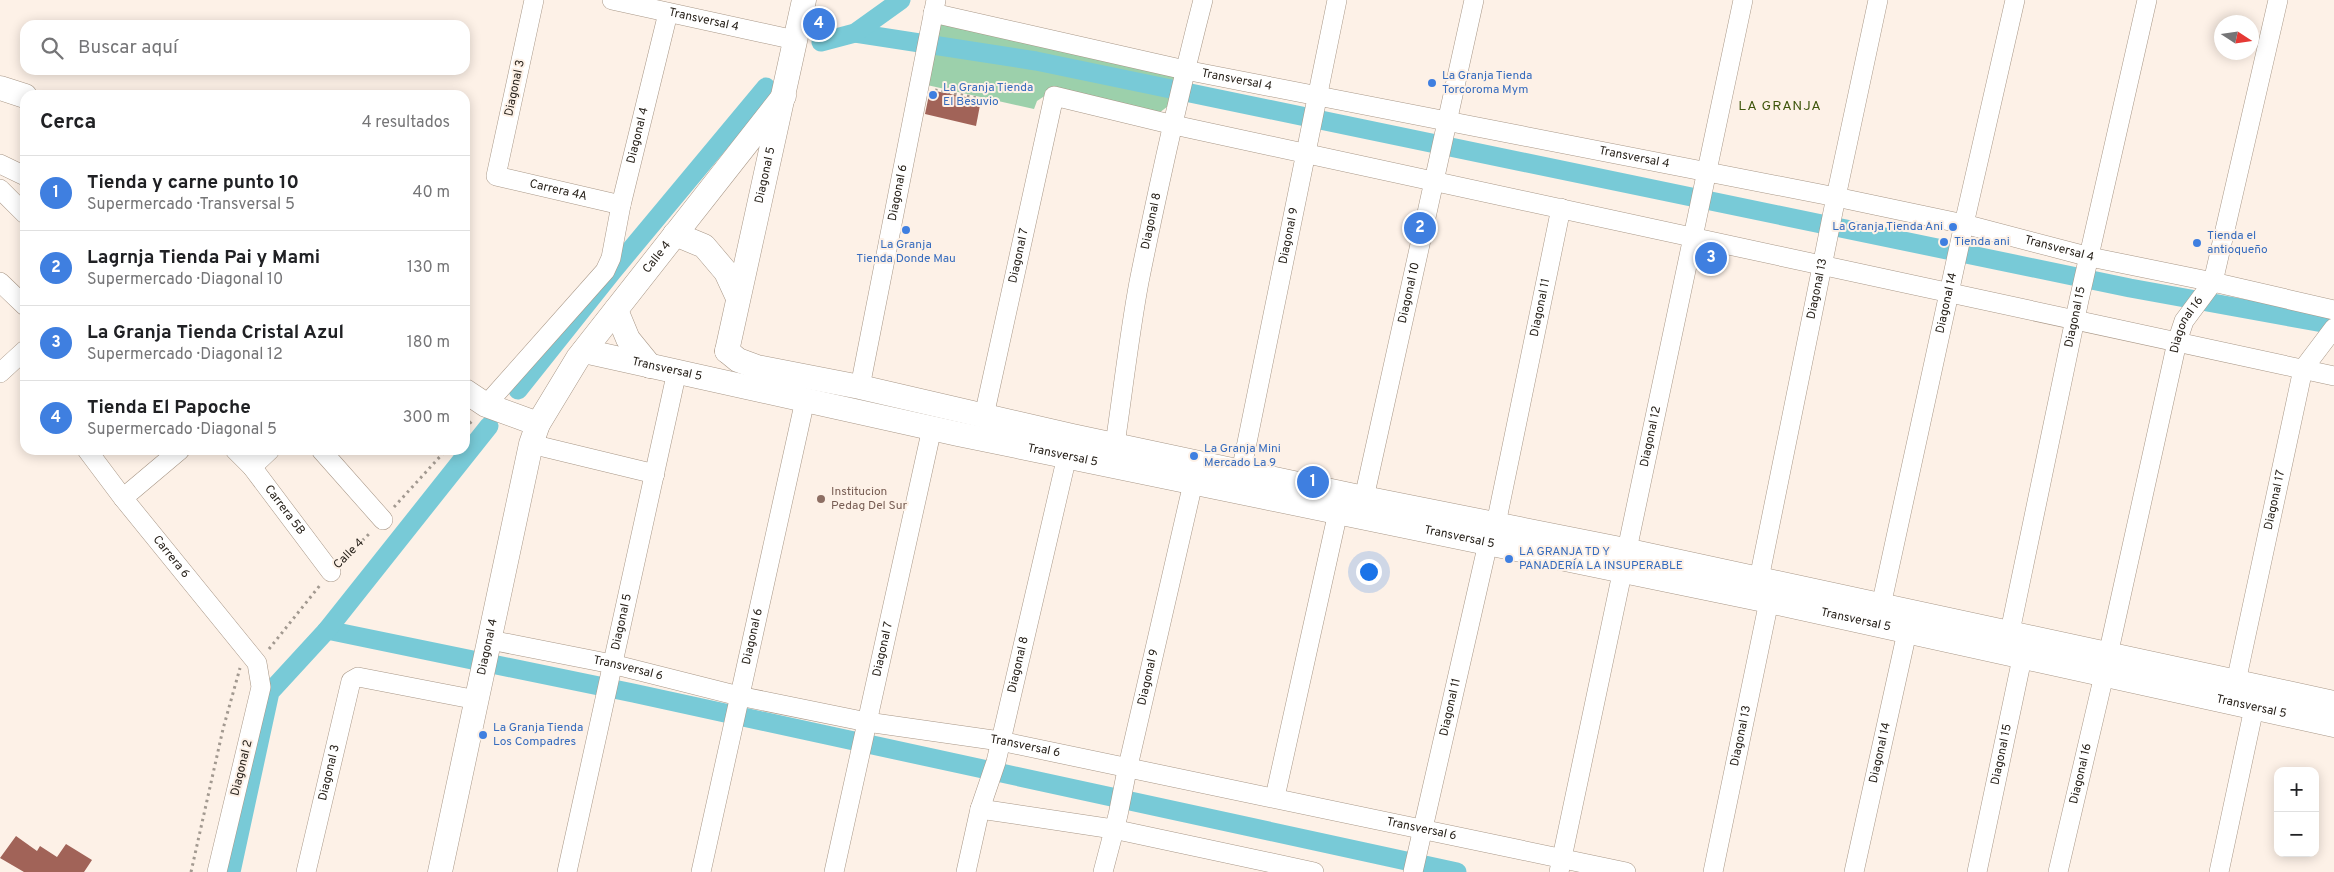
<!DOCTYPE html>
<html lang="es">
<head>
<meta charset="utf-8">
<style>
  :root { --surface:#fff; --page:#f6f6f6; --text:#202124; --muted:#757577; --line:#e0e0e0; --accent:#db2777 }
  body { margin:0; font-family:Overpass,sans-serif; background:var(--page); color:var(--text) }
  .controls { position:absolute; right:15px; bottom:15px; display:grid; overflow:hidden; border-radius:10px; box-shadow:0 2px 12px #0003 }
  .controls button { width:45px; height:45px; display:grid; place-items:center; padding:0; border:0; border-bottom:1px solid var(--line); background:var(--surface); color:var(--text); font:25px sans-serif }
  .compass { position:absolute; left:2214px; top:15px; width:45px; height:45px; border-radius:50%; background:var(--surface); box-shadow:0 2px 12px #0003; rotate:102deg }
  .you { position:absolute; left:1368px; top:571px; width:18px; height:18px; margin:-12px; border:4px solid #fff; border-radius:50%; background:#1a73e8; box-shadow:0 0 0 8px #1a73e833 }
  .badge { display:grid; place-items:center; width:32px; height:32px; border-radius:50%; background:var(--accent); color:#fff; font-size:16px; font-weight:700 }
  .pin { position:absolute; translate:-50% -50%; border:2px solid #fff; box-shadow:0 1px 5px #0006 }
  .list { margin:0; padding:0; list-style:none }
  h2 { display:flex; justify-content:space-between; align-items:center; height:65px; margin:0; padding:0 20px; font-size:21px }
  h2 small { font-size:16px; font-weight:400; color:var(--muted) }
  .list li { display:grid; grid-template-columns:32px 1fr auto; gap:15px; align-items:center; box-sizing:border-box; height:75px; padding:0 20px; border-top:1px solid var(--line) }
  .list b { display:block; font-size:19px; white-space:nowrap }
  .list p { margin:0; font-size:16px; white-space:nowrap; color:var(--muted) }
  .list em { font-size:16px; font-style:normal; color:var(--muted) }
  .icon { flex:none; width:28px; height:28px; fill:none; stroke:currentColor; stroke-width:2; stroke-linecap:round; stroke-linejoin:round }
  .map { position:relative; flex:none; width:2334px; height:872px; overflow:hidden }
  .search { position:absolute; background:var(--surface); box-shadow:0 2px 12px #0003; left:20px; top:20px; width:450px; height:55px; display:flex; align-items:center; gap:12px; box-sizing:border-box; padding:0 18px; border-radius:15px; color:var(--muted); font-size:19px }
  .panel { position:absolute; background:var(--surface); box-shadow:0 2px 12px #0003; left:20px; top:90px; width:450px; height:365px; border-radius:15px }
  .map>svg:first-child { display:block }
  .green { fill:#9cd0ab }
  .lines { fill:none; stroke-linecap:round; stroke-linejoin:round }
  .canal { stroke:#78cad7; stroke-width:19 }
  .building { fill:#a16358 }
  .minor-casing { stroke:#a89787; stroke-width:20 }
  .tertiary-casing { stroke:#a89787; stroke-width:25 }
  .path { stroke:#a29990; stroke-width:3; stroke-dasharray:2.5 4; stroke-linecap:butt }
  .minor { stroke:#fff; stroke-width:19 }
  .tertiary { stroke:#fff; stroke-width:24 }
  .shop-dot { fill:#3f7fe0; stroke:#fdf1e7; stroke-width:2 }
  .education-dot { fill:#8d6e63; stroke:#fdf1e7; stroke-width:2 }
  .labels { text-anchor:middle; dominant-baseline:central; stroke-width:4; stroke-linejoin:round; paint-order:stroke }
  .street-label { font-size:12px; fill:#28221b; stroke:#fdf1e7 }
  .shop-label { font-size:12px; fill:#366cbe; stroke:#fdf1e7; text-anchor:start }
  .education-label { font-size:12px; fill:#785e54; stroke:#fdf1e7; text-anchor:start }
  .neighbourhood-label { font-size:14px; letter-spacing:1px; fill:#3f560c; stroke:#fdf1e7 }
</style>
</head>
<body>
<div class="map">
<svg width="2334" height="872" viewBox="0 0 2334 872">
  <rect width="100%" height="100%" fill="#fdf1e7"/>
  <polygon class="green" points="940,22 1170,68 1177,82 1172,103 1159,113 1049,93 1037,101 1034,109 927,85"/>
  <g class="lines">
    <g class="canal">
      <polyline points="855,33 1036,61 2130,288 2334,325"/>
      <polyline points="821,42 855,33 901,0"/>
      <polyline points="518,390 612,272 766,87"/>
      <polyline points="327,630 633,693 1457,872"/>
      <polyline points="231,872 270,692 327,630 489,426"/>
    </g>
  </g>
  <g class="building">
    <polygon points="930,90 981,100 976,126 925,114"/>
    <polygon points="16,836 37,851 40,846 57,857 66,844 92,860 84,872 24,872 0,858"/>
  </g>
  <g class="lines">
    <g class="minor-casing">
      <g id="minor">
        <path id="s1" d="M534 0 496 176 621 205"/>
        <path id="s2" d="M612 0 795 40"/>
        <path id="s3" d="M933 13 1185 70 1836 197 1964 224 2090 257 2213 282 2334 310"/>
        <polyline points="0,164 25,176"/>
        <polyline points="0,189 25,214"/>
        <polyline points="0,282 25,306"/>
        <polyline points="0,373 25,350"/>
        <path id="s4" d="M860 387 936 0"/>
        <path id="s5" d="M486 405 605 271 611 258 621 205 668 13"/>
        <path id="s6" d="M984 416 1054 96 1174 125 2334 376"/>
        <polyline points="531,444 655,474"/>
        <path id="s7" d="M1115 444C1123 391 1129 336 1139 282 1158 188 1179 93 1203 0"/>
        <path id="s8" d="M87 450 123 498 257 663 261 687 217 872"/>
        <path id="s9" d="M235 450 252 467 331 572"/>
        <polyline points="321,450 383,520"/>
        <polyline points="252,467 270,450"/>
        <path id="s10" d="M1241 472 1337 0"/>
        <polyline points="123,498 180,450"/>
        <path id="s11" d="M1364 498 1474 0"/>
        <path id="s12" d="M1496 524 1561 208"/>
        <path id="s13" d="M1759 579 1836 197 1878 0"/>
        <path id="s14" d="M1881 606 1964 224 2015 0"/>
        <path id="s15" d="M490 640 612 664 739 696 867 722 1000 741 1626 872"/>
        <path id="s16" d="M2007 646 2079 300 2147 0"/>
        <path id="s17" d="M2108 655 2177 342 2184 321 2213 282 2278 0"/>
        <path id="s18" d="M2236 682 2303 369 2334 328"/>
        <polyline points="1275,797 1338,512"/>
        <polyline points="980,809 1113,829 1314,872"/>
        <path id="s19" d="M306 872 351 681 358 677 477 700"/>
        <path id="s20" d="M567 872 677 371"/>
        <path id="s21" d="M701 872 805 400"/>
        <path id="s22" d="M834 872 932 428"/>
        <path id="s23" d="M966 872 980 809 996 762 1067 456"/>
        <path id="s24" d="M1103 872 1118 815 1126 775 1193 483"/>
        <path id="s25" d="M1413 872 1488 543"/>
        <path id="s26" d="M1559 872 1743 0"/>
        <path id="s27" d="M1713 872 1769 601"/>
        <path id="s28" d="M1854 872 1907 632"/>
        <path id="s29" d="M1977 872 2025 644"/>
        <path id="s30" d="M2058 872 2104 675"/>
        <polyline points="2219,872 2254,708"/>
      </g>
    </g>
    <g class="tertiary-casing">
      <g id="tertiary">
        <polyline points="0,88 25,96"/>
        <polyline points="675,234 704,246 726,272 738,298"/>
        <polyline points="616,310 628,339 650,366"/>
        <path id="s31" d="M584 351 958 434 1769 601 2334 725"/>
        <polyline points="727,351 738,360 757,367 860,387 1072,436 1364,498 1625,550 2334,703"/>
        <path id="s32" d="M727 351 804 0"/>
        <polyline points="465,391 486,405 538,424"/>
        <path id="s33" d="M440 872 531 444 538 424 578 358 784 96"/>
      </g>
    </g>
    <g class="path">
      <polyline points="935,90 983,99"/>
      <polyline points="465,428 474,419"/>
      <polyline points="394,507 446,450"/>
      <polyline points="344,559 371,532"/>
      <polyline points="269,649 321,584"/>
      <polyline points="191,872 223,729 240,668"/>
    </g>
    <use href="#minor" class="minor"/>
    <use href="#tertiary" class="tertiary"/>
  </g>
  <g class="shop-dot">
    <circle cx="1432" cy="83" r="5"/>
    <circle cx="933" cy="95" r="5"/>
    <circle cx="1953" cy="227" r="5"/>
    <circle cx="906" cy="230" r="5"/>
    <circle cx="1944" cy="242" r="5"/>
    <circle cx="2197" cy="243" r="5"/>
    <circle cx="1194" cy="456" r="5"/>
    <circle cx="1509" cy="559" r="5"/>
    <circle cx="483" cy="735" r="5"/>
  </g>
  <circle class="education-dot" cx="821" cy="499" r="5"/>
  <g class="labels">
    <g class="street-label">
      <text stroke="none"><textPath href="#s2" startOffset="94">Transversal 4</textPath></text>
      <text stroke="none"><textPath href="#s3" startOffset="311">Transversal 4</textPath></text>
      <text transform="translate(515 88) rotate(-78)">Diagonal 3</text>
      <text stroke="none"><textPath href="#s5" startOffset="319">Diagonal 4</textPath></text>
      <text stroke="none"><textPath href="#s3" startOffset="716">Transversal 4</textPath></text>
      <text stroke="none"><textPath href="#s32" startOffset="180">Diagonal 5</textPath></text>
      <text stroke="none"><textPath href="#s1" startOffset="244">Carrera 4A</textPath></text>
      <text stroke="none"><textPath href="#s4" startOffset="198">Diagonal 6</textPath></text>
      <text stroke="none"><textPath href="#s7" startOffset="226">Diagonal 8</textPath></text>
      <text stroke="none"><textPath href="#s10" startOffset="241">Diagonal 9</textPath></text>
      <text stroke="none"><textPath href="#s3" startOffset="1151">Transversal 4</textPath></text>
      <text stroke="none"><textPath href="#s6" startOffset="164">Diagonal 7</textPath></text>
      <text stroke="none"><textPath href="#s33" startOffset="664">Calle 4</textPath></text>
      <text stroke="none"><textPath href="#s13" startOffset="296">Diagonal 13</textPath></text>
      <text stroke="none"><textPath href="#s11" startOffset="210">Diagonal 10</textPath></text>
      <text stroke="none"><textPath href="#s14" startOffset="310">Diagonal 14</textPath></text>
      <text stroke="none"><textPath href="#s12" startOffset="221">Diagonal 11</textPath></text>
      <text stroke="none"><textPath href="#s16" startOffset="336">Diagonal 15</textPath></text>
      <text stroke="none"><textPath href="#s17" startOffset="340">Diagonal 16</textPath></text>
      <text stroke="none"><textPath href="#s31" startOffset="85">Transversal 5</textPath></text>
      <text stroke="none"><textPath href="#s26" startOffset="445">Diagonal 12</textPath></text>
      <text stroke="none"><textPath href="#s31" startOffset="490">Transversal 5</textPath></text>
      <text stroke="none"><textPath href="#s18" startOffset="186">Diagonal 17</textPath></text>
      <text stroke="none"><textPath href="#s9" startOffset="78">Carrera 5B</textPath></text>
      <text stroke="none"><textPath href="#s31" startOffset="895">Transversal 5</textPath></text>
      <text transform="translate(349 554) rotate(-45)">Calle 4</text>
      <text stroke="none"><textPath href="#s8" startOffset="136">Carrera 6</textPath></text>
      <text stroke="none"><textPath href="#s31" startOffset="1300">Transversal 5</textPath></text>
      <text stroke="none"><textPath href="#s20" startOffset="256">Diagonal 5</textPath></text>
      <text stroke="none"><textPath href="#s21" startOffset="241">Diagonal 6</textPath></text>
      <text stroke="none"><textPath href="#s33" startOffset="230">Diagonal 4</textPath></text>
      <text stroke="none"><textPath href="#s22" startOffset="228">Diagonal 7</textPath></text>
      <text stroke="none"><textPath href="#s23" startOffset="214">Diagonal 8</textPath></text>
      <text stroke="none"><textPath href="#s15" startOffset="141">Transversal 6</textPath></text>
      <text stroke="none"><textPath href="#s24" startOffset="200">Diagonal 9</textPath></text>
      <text stroke="none"><textPath href="#s31" startOffset="1705">Transversal 5</textPath></text>
      <text stroke="none"><textPath href="#s25" startOffset="169">Diagonal 11</textPath></text>
      <text stroke="none"><textPath href="#s27" startOffset="139">Diagonal 13</textPath></text>
      <text stroke="none"><textPath href="#s15" startOffset="546">Transversal 6</textPath></text>
      <text stroke="none"><textPath href="#s28" startOffset="122">Diagonal 14</textPath></text>
      <text stroke="none"><textPath href="#s29" startOffset="120">Diagonal 15</textPath></text>
      <text transform="translate(242 768) rotate(-76)">Diagonal 2</text>
      <text stroke="none"><textPath href="#s19" startOffset="102">Diagonal 3</textPath></text>
      <text stroke="none"><textPath href="#s30" startOffset="101">Diagonal 16</textPath></text>
      <text stroke="none"><textPath href="#s15" startOffset="951">Transversal 6</textPath></text>
    </g>
    <g class="shop-label">
      <text x="1442" y="76">La Granja Tienda<tspan x="1442" dy="14">Torcoroma Mym</tspan></text>
      <text x="943" y="88">La Granja Tienda<tspan x="943" dy="14">El Besuvio</tspan></text>
      <text x="1943" y="227" text-anchor="end">La Granja Tienda Ani</text>
      <text x="2207" y="236">Tienda el<tspan x="2207" dy="14">antioqueño</tspan></text>
      <text x="1954" y="242">Tienda ani</text>
      <text x="906" y="245" text-anchor="middle">La Granja<tspan x="906" dy="14">Tienda Donde Mau</tspan></text>
      <text x="1204" y="449">La Granja Mini<tspan x="1204" dy="14">Mercado La 9</tspan></text>
      <text x="1519" y="552">LA GRANJA TD Y<tspan x="1519" dy="14">PANADERÍA LA INSUPERABLE</tspan></text>
      <text x="493" y="728">La Granja Tienda<tspan x="493" dy="14">Los Compadres</tspan></text>
    </g>
    <g class="education-label">
      <text x="831" y="492">Institucion<tspan x="831" dy="14">Pedag Del Sur</tspan></text>
    </g>
    <g class="neighbourhood-label">
      <text x="1780" y="106">LA GRANJA</text>
    </g>
  </g>
</svg>
<div class="controls">
<button>+</button>
<button>−</button>
</div>
<svg class="compass" viewBox="-18 -18 36 36"><path d="M0-13l5 13h-10z" fill="#e53935"/><path d="M0 13l5-13h-10z" fill="#757577"/></svg>
<div class="you"></div>
<div class="pin badge" style="left:1313px;top:482px;background:#3f7fe0">1</div>
<div class="pin badge" style="left:1420px;top:228px;background:#3f7fe0">2</div>
<div class="pin badge" style="left:1711px;top:258px;background:#3f7fe0">3</div>
<div class="pin badge" style="left:819px;top:24px;background:#3f7fe0">4</div>
<div class="search"><svg class="icon" aria-label="search" viewBox="0 0 24 24"><circle cx="10" cy="10" r="6"/><path d="M15 15l6 6"/></svg>Buscar aquí</div>
<section class="panel">
<h2>Cerca<small>4 resultados</small></h2>
<ul class="list">
<li><span class="badge" style="background:#3f7fe0">1</span><div><b>Tienda y carne punto 10</b><p>Supermercado · Transversal 5</p></div><em>40 m</em></li>
<li><span class="badge" style="background:#3f7fe0">2</span><div><b>Lagrnja Tienda Pai y Mami</b><p>Supermercado · Diagonal 10</p></div><em>130 m</em></li>
<li><span class="badge" style="background:#3f7fe0">3</span><div><b>La Granja Tienda Cristal Azul</b><p>Supermercado · Diagonal 12</p></div><em>180 m</em></li>
<li><span class="badge" style="background:#3f7fe0">4</span><div><b>Tienda El Papoche</b><p>Supermercado · Diagonal 5</p></div><em>300 m</em></li>
</ul>
</section>
</div>
</body>
</html>
